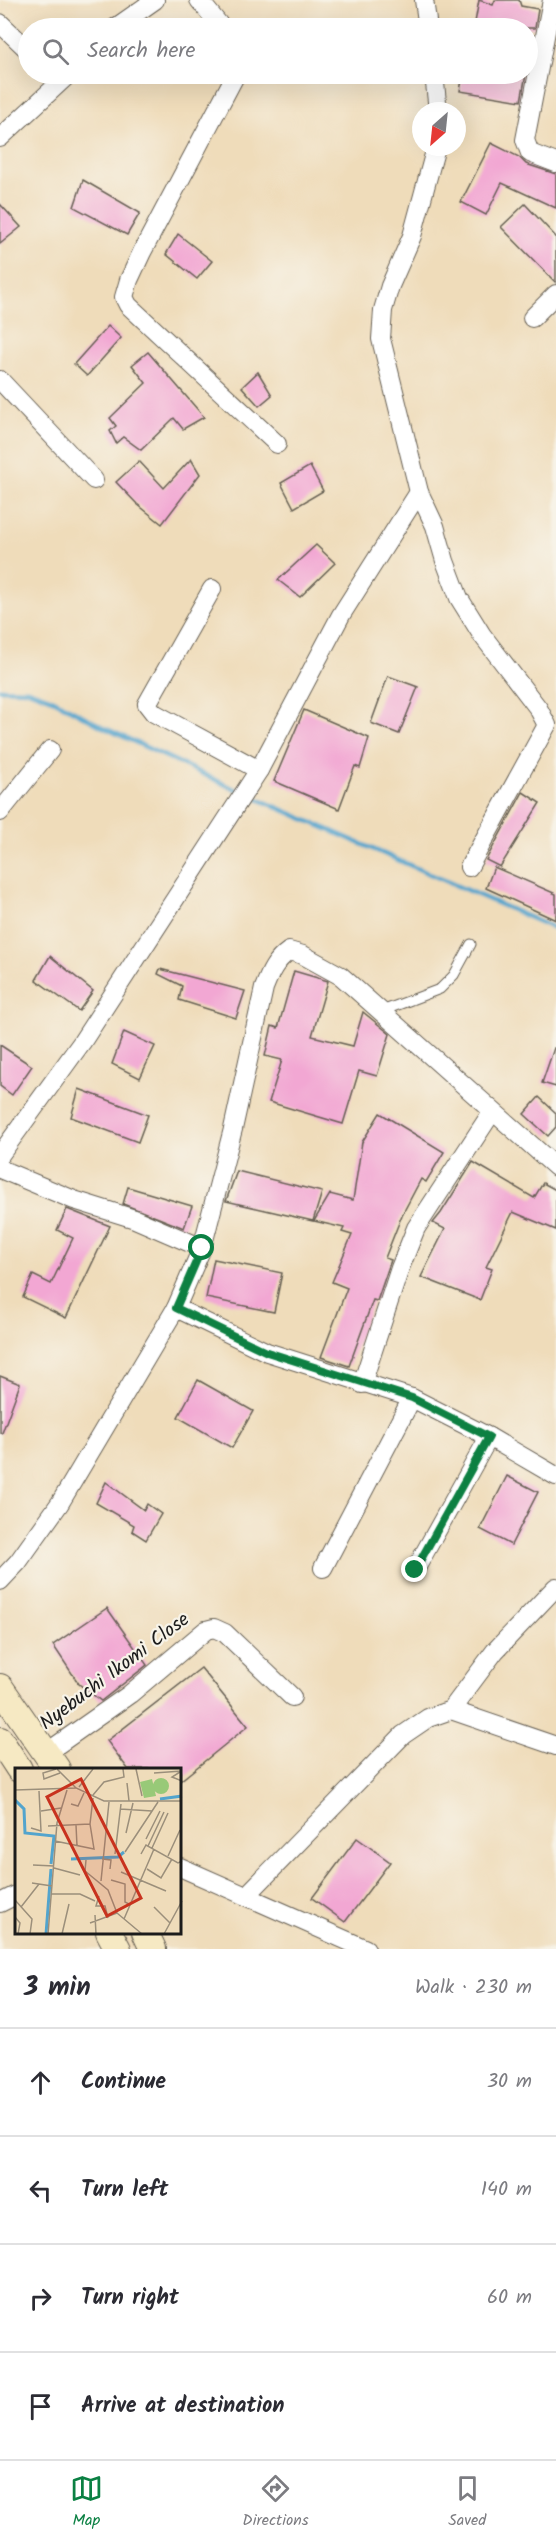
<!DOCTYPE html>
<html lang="en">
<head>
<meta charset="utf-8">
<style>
  :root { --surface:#fff; --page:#f2f2f3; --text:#2b2b33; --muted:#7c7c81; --line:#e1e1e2; --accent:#0b8043 }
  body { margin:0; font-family:Kalam,sans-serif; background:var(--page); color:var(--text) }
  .compass { position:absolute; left:412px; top:102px; width:54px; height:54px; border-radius:50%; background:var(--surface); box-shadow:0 6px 24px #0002; rotate:207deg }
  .stop { position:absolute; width:18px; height:18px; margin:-14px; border:4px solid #0b8043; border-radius:50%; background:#fff }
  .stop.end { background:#0b8043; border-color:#fff; box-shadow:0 2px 6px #0008 }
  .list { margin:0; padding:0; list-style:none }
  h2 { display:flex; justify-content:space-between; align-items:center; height:78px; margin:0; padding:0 24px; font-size:26px }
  h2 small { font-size:20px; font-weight:400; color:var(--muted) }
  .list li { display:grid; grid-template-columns:39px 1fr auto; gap:18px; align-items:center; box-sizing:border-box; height:108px; padding:0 24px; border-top:2px solid var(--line) }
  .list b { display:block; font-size:22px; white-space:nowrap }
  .list em { font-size:20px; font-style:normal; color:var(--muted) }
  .icon { flex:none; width:33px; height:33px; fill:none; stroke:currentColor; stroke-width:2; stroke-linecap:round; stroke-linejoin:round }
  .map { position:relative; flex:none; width:556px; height:1949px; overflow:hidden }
  .search { position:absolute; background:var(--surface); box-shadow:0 6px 24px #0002; left:18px; right:18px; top:18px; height:66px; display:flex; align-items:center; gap:15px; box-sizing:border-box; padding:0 21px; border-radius:33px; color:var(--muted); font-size:22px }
  .sheet { height:510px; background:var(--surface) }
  nav { display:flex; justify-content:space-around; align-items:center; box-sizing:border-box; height:84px; border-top:2px solid var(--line); background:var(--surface); font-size:16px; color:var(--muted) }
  nav a { display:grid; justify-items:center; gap:3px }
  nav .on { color:var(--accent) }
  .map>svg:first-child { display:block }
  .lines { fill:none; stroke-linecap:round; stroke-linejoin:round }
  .stream { stroke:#52a4cd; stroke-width:4.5 }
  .building { fill:#f2a7d3 }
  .service-casing { stroke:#665f53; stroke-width:11 }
  .minor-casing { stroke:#665f53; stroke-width:20 }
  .secondary-casing { stroke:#665f53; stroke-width:28 }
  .service { stroke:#fff; stroke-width:9 }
  .minor { stroke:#fff; stroke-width:18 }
  .secondary { stroke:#f6e9c3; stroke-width:26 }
  .route { stroke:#0b8043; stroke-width:8 }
  .labels { text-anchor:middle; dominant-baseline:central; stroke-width:4.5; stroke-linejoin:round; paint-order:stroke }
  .street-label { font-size:20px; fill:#1c1c1c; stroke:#f7f3e8 }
  .inset-river { fill:none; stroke:#52a4cd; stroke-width:3 }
  .inset-road { fill:none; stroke:#9b8f7b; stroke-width:1.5 }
  .view { fill:#c8321e; fill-opacity:0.15; stroke:#c8321e; stroke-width:3 }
  .inset-edge { fill:none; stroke:#1c1c1c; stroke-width:3 }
</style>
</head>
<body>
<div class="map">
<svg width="556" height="1949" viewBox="0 0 556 1949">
  <rect width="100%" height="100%" fill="#f7f3e8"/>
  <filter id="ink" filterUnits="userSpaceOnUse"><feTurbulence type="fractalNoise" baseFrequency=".0167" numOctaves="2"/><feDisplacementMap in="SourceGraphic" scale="12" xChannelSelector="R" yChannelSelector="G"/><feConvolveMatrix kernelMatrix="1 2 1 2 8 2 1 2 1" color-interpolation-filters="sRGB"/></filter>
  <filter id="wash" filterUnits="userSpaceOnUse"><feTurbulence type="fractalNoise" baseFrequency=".008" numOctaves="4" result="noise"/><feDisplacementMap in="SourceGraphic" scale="24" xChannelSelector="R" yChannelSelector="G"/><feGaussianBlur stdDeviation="1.35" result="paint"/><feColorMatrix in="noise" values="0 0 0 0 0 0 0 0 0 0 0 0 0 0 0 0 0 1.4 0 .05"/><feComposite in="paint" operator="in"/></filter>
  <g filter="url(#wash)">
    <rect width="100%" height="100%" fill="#efdcba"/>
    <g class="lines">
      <g class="stream">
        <polyline points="0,689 28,690 50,698 105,728 241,792"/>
        <polyline points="249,795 556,929"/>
      </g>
    </g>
    <g id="blocks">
      <g class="building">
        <polygon points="479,0 493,5 495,0 519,0 521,6 538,9 535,28 474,28"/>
        <polygon points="463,74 526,74 521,101 460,91"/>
        <polygon points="491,143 519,157 526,164 556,174 556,208 502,183 486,215 461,202"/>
        <polygon points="83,180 140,213 127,235 74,207"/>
        <polygon points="0,204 21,227 0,244"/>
        <polygon points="525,204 556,237 556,283 501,227"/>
        <polygon points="178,234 212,261 197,279 166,254"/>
        <polygon points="108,326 121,338 87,376 74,364"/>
        <polygon points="148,352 204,417 183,429 174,418 141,450 123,437 116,443 110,431 116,426 110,418 146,383 132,365"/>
        <polygon points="258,372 272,395 259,406 242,387"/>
        <polygon points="191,459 200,474 162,524 137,504 116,482 139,461 164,488"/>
        <polygon points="310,466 323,491 294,508 281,483"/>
        <polygon points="316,545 335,563 300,597 278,580"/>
        <polygon points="388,676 418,687 399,734 371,723"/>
        <polygon points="304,710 369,738 360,768 355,766 339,809 274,781"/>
        <polygon points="523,792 540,803 500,867 486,860"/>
        <polygon points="494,867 556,894 556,920 486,888"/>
        <polygon points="50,956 93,991 79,1011 36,980"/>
        <polygon points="160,969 245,991 236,1018 179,1000 182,986 158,974"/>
        <polygon points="294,971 328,981 312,1036 353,1046 363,1012 390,1034 377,1076 359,1071 343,1124 269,1102 282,1060 265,1056 272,1026 278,1028"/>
        <polygon points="124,1032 155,1046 140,1078 112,1064"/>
        <polygon points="0,1045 32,1066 12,1095 0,1086"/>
        <polygon points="554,1048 556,1049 556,1087 542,1083"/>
        <polygon points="79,1089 148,1115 138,1142 71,1117"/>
        <polygon points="539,1097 556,1113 556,1127 548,1136 524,1114"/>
        <polygon points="380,1113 444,1152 426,1182 421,1179 402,1215 385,1258 391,1260 377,1301 373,1300 349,1366 321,1357 347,1288 332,1282 352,1235 342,1232 344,1228 314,1221 330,1194 353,1200 362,1142"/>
        <polygon points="473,1162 534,1198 543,1183 556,1190 556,1230 513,1212 486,1267 492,1269 480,1300 421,1277 445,1229 433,1223 441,1213"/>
        <polygon points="237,1171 322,1192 313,1221 226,1201"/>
        <polygon points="128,1187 192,1206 184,1228 123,1204"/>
        <polygon points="67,1209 110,1226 66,1318 23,1297 33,1275 51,1284 73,1238 57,1230"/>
        <polygon points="214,1259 282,1273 274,1312 206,1298"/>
        <polygon points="0,1376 20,1384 2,1433 0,1433"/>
        <polygon points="198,1380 253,1411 232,1448 178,1417"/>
        <polygon points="507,1476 538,1492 511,1545 480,1529"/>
        <polygon points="106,1482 144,1510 147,1504 161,1514 146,1540 132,1531 134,1525 96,1503"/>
        <polygon points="107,1608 147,1665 101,1701 79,1684 53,1645"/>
        <polygon points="201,1668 248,1726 180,1781 180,1769 128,1769 107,1741"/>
        <polygon points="357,1838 390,1862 345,1922 312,1898"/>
      </g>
    </g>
  </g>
  <g filter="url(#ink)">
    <use href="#blocks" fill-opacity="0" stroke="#665f53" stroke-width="1.5"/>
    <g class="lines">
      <g class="service-casing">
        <polyline id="service" points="382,1011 440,989 454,975 471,944"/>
      </g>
      <g class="minor-casing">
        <g id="minor">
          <polyline points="199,0 222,28"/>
          <polyline points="424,0 428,28"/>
          <polyline points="552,0 525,140 530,153 556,163"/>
          <polyline points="0,23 28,50"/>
          <polyline points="115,28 155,0"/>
          <polyline points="236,74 142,252 129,280 124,297 128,305 277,444"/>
          <polyline points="434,74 438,111"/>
          <polyline points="0,138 69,74"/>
          <polyline points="436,147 412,236 390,286 383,310 381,339 419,492 435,526 445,561 459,598 482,635 538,708 547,725 469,867"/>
          <polyline points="532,318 556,294"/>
          <polyline points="0,380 94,480"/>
          <polyline points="212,589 147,704 154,713 259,770"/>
          <polyline points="0,812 50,750"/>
          <polyline points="0,1155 82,1042 259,770 341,615 419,492"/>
          <polyline points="0,1169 74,1200 135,1219 202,1248"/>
          <polyline points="176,1308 267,1352 412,1398 489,1437 556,1476"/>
          <polyline points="362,1384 400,1268 416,1228 492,1112"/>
          <polyline points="323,1568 412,1398"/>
          <polyline points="415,1570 489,1437"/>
          <path d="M0 1581 18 1562 60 1503 176 1308 202 1248 233 1129 264 988C270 973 275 961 289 951L303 955 341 976 556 1167"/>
          <polyline points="451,1710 556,1746"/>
          <polyline points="46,1753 130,1694 206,1630 214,1628 225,1633 292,1697"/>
          <polyline points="180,1867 366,1949"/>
          <polyline points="246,1896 403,1735 428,1718 451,1710 495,1651 556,1587"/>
          <polyline points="0,1903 16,1895"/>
        </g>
      </g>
      <g class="secondary-casing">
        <g id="secondary">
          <polyline points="0,1687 57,1769"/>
          <polyline points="0,1740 19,1769"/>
          <polyline points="109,1932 118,1949"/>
          <polyline points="145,1932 153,1949"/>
        </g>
      </g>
      <use href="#service" class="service"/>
      <use href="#minor" class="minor"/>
      <use href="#secondary" class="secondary"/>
    </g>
  </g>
  <g class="lines" filter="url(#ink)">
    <polyline class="route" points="202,1248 176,1308 267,1352 412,1398 489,1437 415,1570"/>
  </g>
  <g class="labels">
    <g class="street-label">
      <text transform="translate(115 1672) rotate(-37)">Nyebuchi Ikomi Close</text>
    </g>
  </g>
  <g transform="translate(15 1768)">
    <rect width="166" height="166" fill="#efdcba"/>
    <path d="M138 18a8 8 0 1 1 16 0a8 8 0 1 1-16 0ZM137 11 141 28 129 30 125 14Z" fill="#98c978"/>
    <path class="inset-river" d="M145 31 167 28M0 32 9 41 10 65 39 68 36 96M56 91 103 89 109 84M31 166 36 101"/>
    <path class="inset-road" d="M41 1 28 5 29 11 45 5M42 1 61 20 89 33H167M121 1 127 28M165 4 157 9 167 13M139 5 167 3M112 15 114 33M64 19 78 1M0 22 61 20M78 27 89 14 109 9 108 1M56 36 63 38 69 25M105 41 137 43M26 43 46 40M61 57 62 78M33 58 75 56M16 60 26 63 24 23M111 65 118 35M131 71 145 43M40 73 79 81 75 56 78 30M133 78 149 44M137 80 153 45M110 84 143 34M100 86 106 36M126 86 131 77 163 95 167 93M153 88 165 62M87 91 96 92 95 101M71 92 70 103 93 122 102 145M18 97 39 98M39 100 65 107M132 101 146 110 157 91M106 104 151 123M96 112 110 116V134L116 137M86 113 94 34M17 115 37 118M36 126H65L80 133M84 128 81 138H90L93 150M0 132 17 151 15 166M6 139 24 116M139 139 155 155M80 147 81 166M0 149 5 155 3 166M109 151 139 81M75 155 102 145 127 166M33 166 42 55 52 22M47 166 54 136M149 166 167 133"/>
    <path class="view" d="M66 11 126 130 92 148 32 29Z"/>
    <rect width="166" height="166" class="inset-edge"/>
  </g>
</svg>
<svg class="compass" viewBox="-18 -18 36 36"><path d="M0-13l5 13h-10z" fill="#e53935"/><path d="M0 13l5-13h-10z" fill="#7c7c81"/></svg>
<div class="stop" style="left:202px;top:1248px"></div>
<div class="stop end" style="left:415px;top:1570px"></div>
<div class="search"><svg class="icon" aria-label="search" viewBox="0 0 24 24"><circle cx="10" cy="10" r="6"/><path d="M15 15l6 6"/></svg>Search here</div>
</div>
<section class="sheet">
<h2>3 min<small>Walk · 230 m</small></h2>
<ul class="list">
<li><svg class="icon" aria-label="ahead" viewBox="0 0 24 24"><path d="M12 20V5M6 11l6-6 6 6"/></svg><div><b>Continue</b></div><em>30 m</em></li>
<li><svg class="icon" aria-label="left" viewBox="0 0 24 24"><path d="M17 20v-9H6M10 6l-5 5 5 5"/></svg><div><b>Turn left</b></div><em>140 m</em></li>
<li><svg class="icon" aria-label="right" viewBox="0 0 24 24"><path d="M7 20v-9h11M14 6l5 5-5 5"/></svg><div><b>Turn right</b></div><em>60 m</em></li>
<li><svg class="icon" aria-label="arrive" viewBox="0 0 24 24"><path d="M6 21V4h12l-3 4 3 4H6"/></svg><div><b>Arrive at destination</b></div></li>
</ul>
</section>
<nav>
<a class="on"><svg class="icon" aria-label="map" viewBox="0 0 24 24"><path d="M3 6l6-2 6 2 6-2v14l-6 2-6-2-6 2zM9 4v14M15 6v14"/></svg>Map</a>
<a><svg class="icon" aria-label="directions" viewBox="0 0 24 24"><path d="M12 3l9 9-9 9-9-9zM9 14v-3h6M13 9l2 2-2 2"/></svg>Directions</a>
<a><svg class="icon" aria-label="saved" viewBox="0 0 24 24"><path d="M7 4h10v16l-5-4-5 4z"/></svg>Saved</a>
</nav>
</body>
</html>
